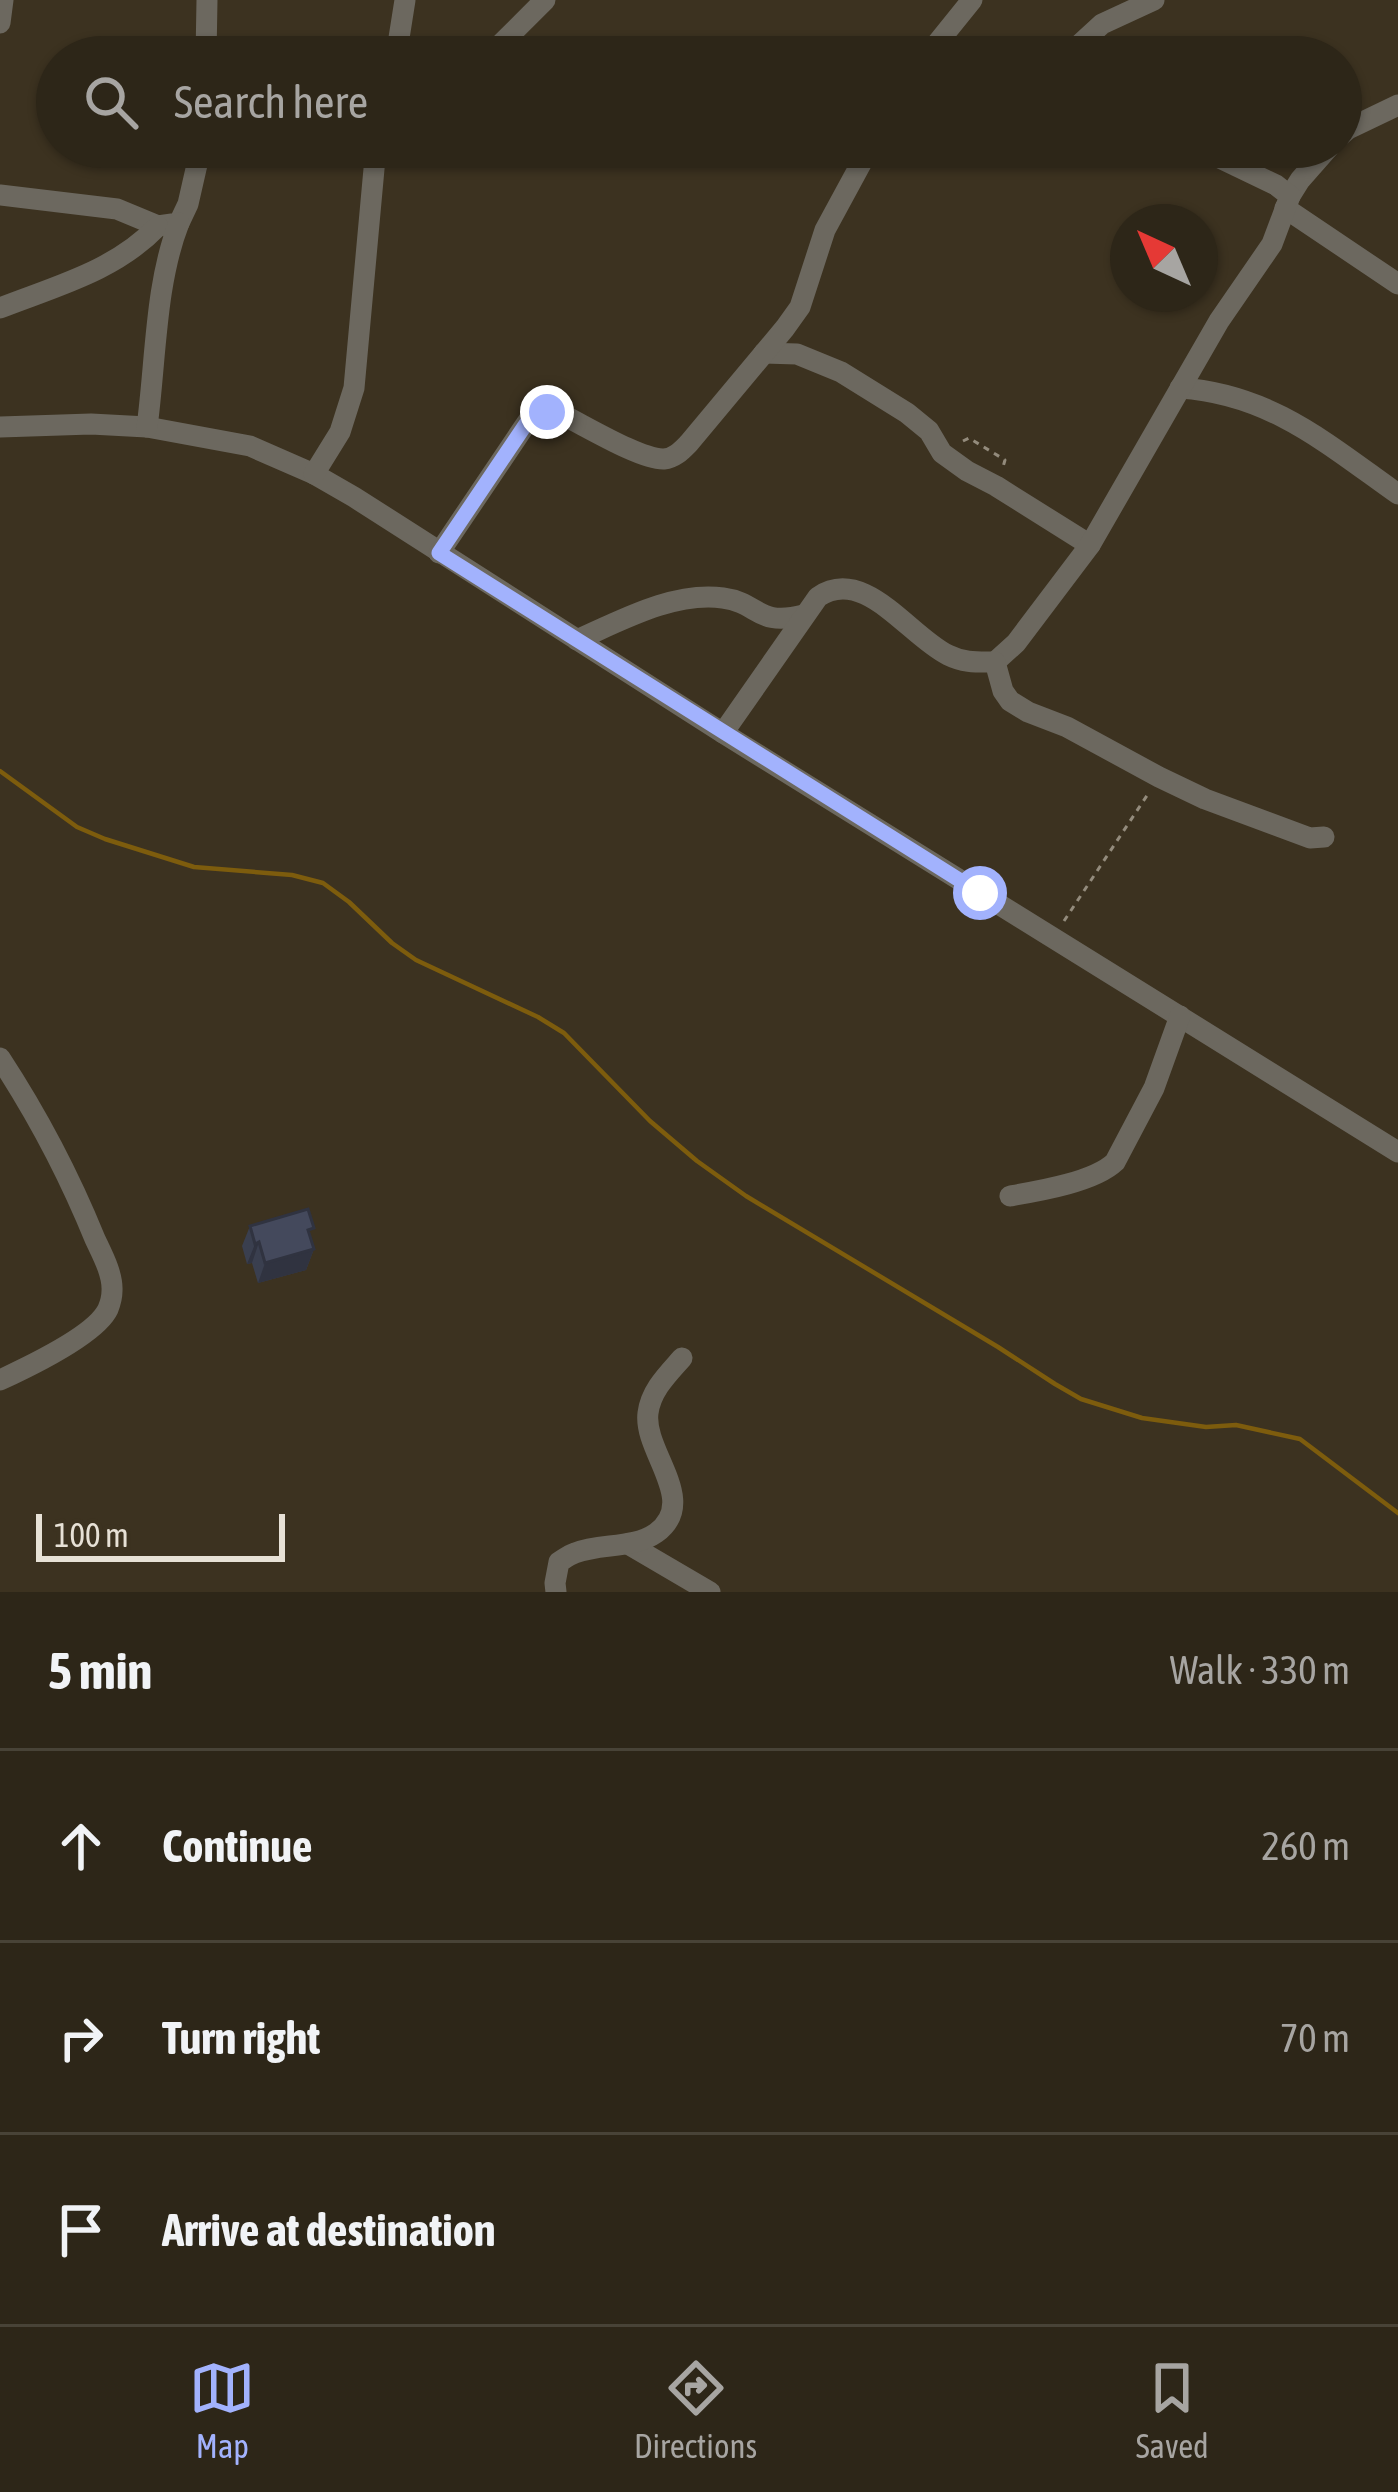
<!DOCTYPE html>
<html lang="en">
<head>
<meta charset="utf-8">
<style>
  :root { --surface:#2d2618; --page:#352e21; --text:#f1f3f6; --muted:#a7a5a2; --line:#484337; --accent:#a2b2fd }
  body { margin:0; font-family:"Asap Condensed",sans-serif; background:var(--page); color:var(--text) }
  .compass { position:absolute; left:1110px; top:204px; width:108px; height:108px; border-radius:50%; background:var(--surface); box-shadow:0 3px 9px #0004; rotate:316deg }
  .scale { position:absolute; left:36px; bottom:30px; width:249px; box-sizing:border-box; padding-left:12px; border:6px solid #e7e1d6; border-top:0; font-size:33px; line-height:42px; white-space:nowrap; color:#e7e1d6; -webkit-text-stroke:9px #3c3220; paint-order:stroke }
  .stop { position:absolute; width:36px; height:36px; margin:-27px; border:9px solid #a2b2fd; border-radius:50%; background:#fff }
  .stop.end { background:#a2b2fd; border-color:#fff; box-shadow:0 3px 12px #0008 }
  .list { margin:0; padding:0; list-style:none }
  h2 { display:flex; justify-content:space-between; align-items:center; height:156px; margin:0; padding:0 48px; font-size:51px }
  h2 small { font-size:39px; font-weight:400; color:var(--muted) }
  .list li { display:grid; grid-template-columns:78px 1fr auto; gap:36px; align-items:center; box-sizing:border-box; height:192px; padding:0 48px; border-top:3px solid var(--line) }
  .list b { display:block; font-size:45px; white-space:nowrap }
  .list em { font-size:39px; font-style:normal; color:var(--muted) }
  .icon { flex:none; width:66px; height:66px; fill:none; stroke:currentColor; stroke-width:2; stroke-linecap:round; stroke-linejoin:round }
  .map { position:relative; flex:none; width:1398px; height:1592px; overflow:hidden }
  .search { position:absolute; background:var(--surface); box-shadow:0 3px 9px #0004; left:36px; right:36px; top:36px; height:132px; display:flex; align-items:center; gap:30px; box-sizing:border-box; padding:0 42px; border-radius:66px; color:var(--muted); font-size:45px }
  .sheet { height:732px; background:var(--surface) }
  nav { display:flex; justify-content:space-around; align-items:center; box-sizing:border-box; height:168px; border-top:3px solid var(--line); background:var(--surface); font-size:33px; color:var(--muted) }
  nav a { display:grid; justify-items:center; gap:6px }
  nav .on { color:var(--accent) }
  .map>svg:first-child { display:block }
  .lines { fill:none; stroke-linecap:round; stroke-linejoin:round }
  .stream { stroke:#7d5c0d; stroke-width:4.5 }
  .path { stroke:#938b7c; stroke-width:3; stroke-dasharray:6 6; stroke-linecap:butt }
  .minor { stroke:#6c685f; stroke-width:21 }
  .wall { fill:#3a3f4f }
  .shaded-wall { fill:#303340 }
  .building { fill:#44495c; stroke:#303340; stroke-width:3 }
  .route { stroke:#a2b2fd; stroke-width:15 }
</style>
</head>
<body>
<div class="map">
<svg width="1398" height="1592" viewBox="0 0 1398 1592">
  <rect width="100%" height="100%" fill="#3c3220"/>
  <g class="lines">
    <polyline class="stream" points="0,771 77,827 105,839 194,867 292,875 323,883 349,902 392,943 416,960 538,1017 564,1033 650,1121 697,1161 746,1196 998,1347 1055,1384 1081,1399 1142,1418 1206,1427 1236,1425 1300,1439 1398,1513"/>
    <g class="path">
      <polyline points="963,441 969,438 1005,460 1003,467"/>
      <polyline points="1064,921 1148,794"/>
    </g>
    <g class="minor">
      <polyline points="0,23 3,0"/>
      <polyline points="206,57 207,0"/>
      <polyline points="396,57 405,0"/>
      <polyline points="480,57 500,45 545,0"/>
      <polyline points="926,57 972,0"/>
      <polyline points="1066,57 1102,24 1154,0"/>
      <polyline points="1341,135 1348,129 1398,105"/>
      <polyline points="0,195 117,209 158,226 179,223 188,204 201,147"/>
      <polyline points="1290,196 1300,180 1329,147"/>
      <polyline points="1285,208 1398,284"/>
      <path d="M0 308C56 286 115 271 158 226"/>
      <polyline points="764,353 797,354 841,372 907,413 929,431 942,453 967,471 996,486 1090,545"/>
      <path d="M1180 388C1271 394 1327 444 1398 494"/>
      <polyline points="0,427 91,424 147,427 250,446 314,474 354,497 723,733 1398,1152"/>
      <path d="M147 427C156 360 155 284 179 223"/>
      <polyline points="314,474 340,432 354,388 376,147"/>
      <path d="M439 553 530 418 547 412 561 414C584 425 641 460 664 459 675 458 682 450 689 443L785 328 800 307 825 230 870 147"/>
      <path d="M577 640C620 621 674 591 723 598 760 603 756 627 804 615"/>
      <polyline points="995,662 1016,643 1090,545 1219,321 1272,244 1290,196 1276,185 1197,147"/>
      <path d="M723 733 818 597C864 565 909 636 948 655 964 663 977 662 995 662L1003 691 1010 701 1028 712 1067 727 1159 777 1205 799 1310 838 1324 837"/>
      <path d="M0 1058C38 1116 69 1175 95 1239 102 1254 113 1274 112 1291 112 1298 110 1304 108 1309 96 1335 26 1368 0 1380"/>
      <path d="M1010 1196C1039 1191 1094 1182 1115 1162L1154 1088 1180 1016"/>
      <polyline points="628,1544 710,1592"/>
      <path d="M556 1592 555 1583 559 1562C564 1559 569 1555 575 1553 601 1543 633 1549 656 1533 700 1501 643 1452 648 1413 651 1390 668 1374 682 1358"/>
    </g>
  </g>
  <polygon class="wall" points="250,1226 310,1237 314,1249 306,1270 258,1283 252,1263 247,1264 242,1246"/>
  <g class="shaded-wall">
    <polygon points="259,1242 252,1263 247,1264 255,1244"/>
    <polygon points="314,1249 306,1270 258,1283 265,1263"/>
  </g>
  <polygon class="building" points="308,1209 314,1228 308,1230 314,1249 265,1263 259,1242 255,1244 250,1226"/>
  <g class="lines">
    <polyline class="route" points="547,412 530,418 439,553 980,893"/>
  </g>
</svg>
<svg class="compass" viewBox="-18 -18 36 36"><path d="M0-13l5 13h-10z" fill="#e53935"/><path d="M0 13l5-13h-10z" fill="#a7a5a2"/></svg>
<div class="scale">100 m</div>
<div class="stop" style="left:980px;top:893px"></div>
<div class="stop end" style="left:547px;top:412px"></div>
<div class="search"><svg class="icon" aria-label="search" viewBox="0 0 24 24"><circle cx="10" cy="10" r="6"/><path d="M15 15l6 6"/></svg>Search here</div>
</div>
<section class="sheet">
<h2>5 min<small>Walk · 330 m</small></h2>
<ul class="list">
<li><svg class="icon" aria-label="ahead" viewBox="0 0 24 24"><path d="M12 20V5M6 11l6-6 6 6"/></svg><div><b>Continue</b></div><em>260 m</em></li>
<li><svg class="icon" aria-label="right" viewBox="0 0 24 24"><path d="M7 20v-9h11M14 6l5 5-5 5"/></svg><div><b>Turn right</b></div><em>70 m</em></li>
<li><svg class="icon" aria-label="arrive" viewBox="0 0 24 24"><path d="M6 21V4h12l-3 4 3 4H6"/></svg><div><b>Arrive at destination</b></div></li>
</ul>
</section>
<nav>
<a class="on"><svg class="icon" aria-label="map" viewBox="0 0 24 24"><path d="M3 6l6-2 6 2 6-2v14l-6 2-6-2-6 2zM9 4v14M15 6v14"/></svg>Map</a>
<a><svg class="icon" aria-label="directions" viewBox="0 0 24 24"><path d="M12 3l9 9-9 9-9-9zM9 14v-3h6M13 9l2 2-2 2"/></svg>Directions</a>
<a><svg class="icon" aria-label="saved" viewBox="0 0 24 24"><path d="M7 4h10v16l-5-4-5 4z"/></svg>Saved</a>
</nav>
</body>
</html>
